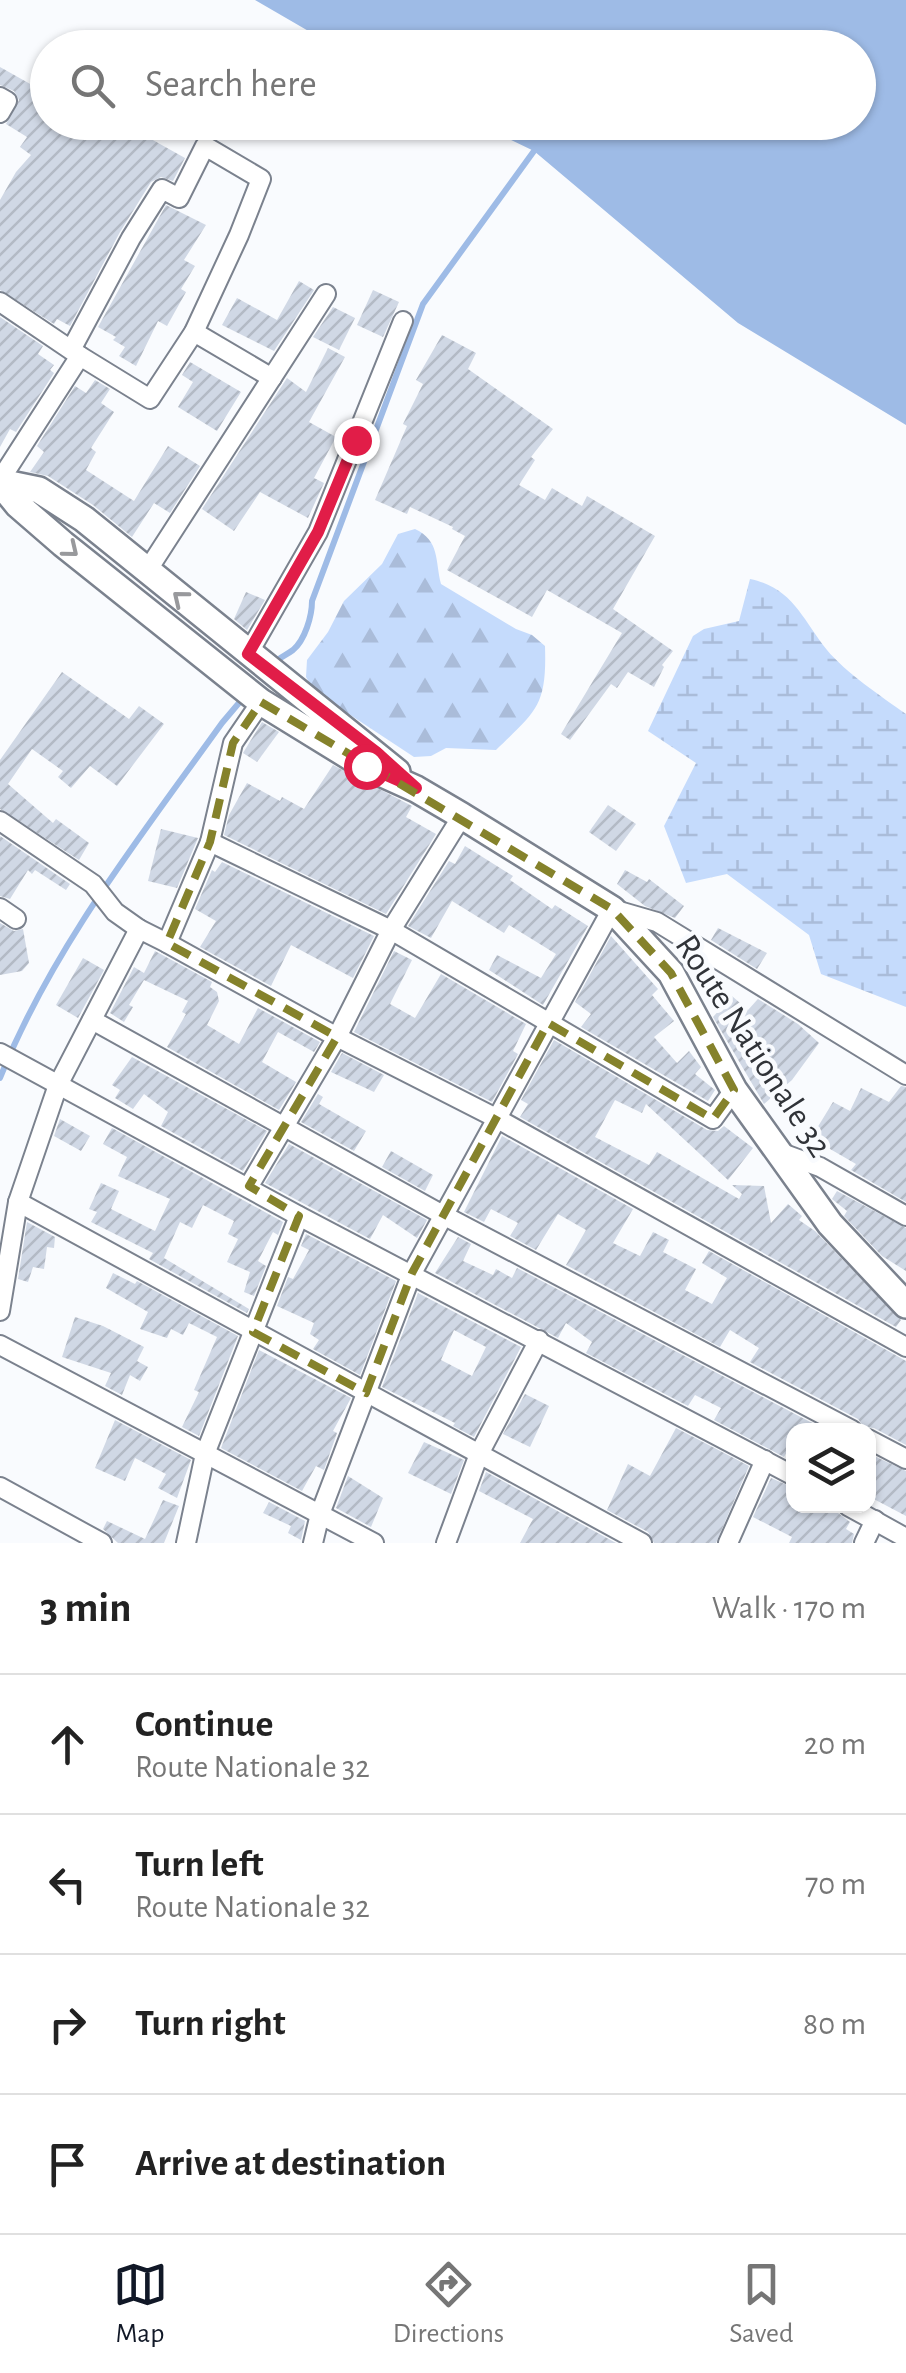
<!DOCTYPE html>
<html lang="en">
<head>
<meta charset="utf-8">
<style>
  :root { --surface:#fff; --page:#f2f2f2; --text:#222; --muted:#767676; --line:#e0e0e0; --accent:#111827 }
  body { margin:0; font-family:"Alegreya Sans",sans-serif; background:var(--page); color:var(--text) }
  .controls { position:absolute; right:30px; bottom:30px; display:grid; overflow:hidden; border-radius:20px; box-shadow:0 2px 8px #0004 }
  .controls button { width:90px; height:90px; display:grid; place-items:center; padding:0; border:0; border-bottom:2px solid var(--line); background:var(--surface); color:var(--text); font:50px sans-serif }
  .stop { position:absolute; width:30px; height:30px; margin:-22px; border:8px solid #e11d48; border-radius:50%; background:#fff }
  .stop.end { background:#e11d48; border-color:#fff; box-shadow:0 2px 10px #0008 }
  .list { margin:0; padding:0; list-style:none }
  h2 { display:flex; justify-content:space-between; align-items:center; height:130px; margin:0; padding:0 40px; font-size:42px }
  h2 small { font-size:32px; font-weight:400; color:var(--muted) }
  .list li { display:grid; grid-template-columns:65px 1fr auto; gap:30px; align-items:center; box-sizing:border-box; height:140px; padding:0 40px; border-top:2px solid var(--line) }
  .list b { display:block; font-size:38px; white-space:nowrap }
  .list p { margin:0; font-size:32px; white-space:nowrap; color:var(--muted) }
  .list em { font-size:32px; font-style:normal; color:var(--muted) }
  .icon { flex:none; width:55px; height:55px; fill:none; stroke:currentColor; stroke-width:2; stroke-linecap:round; stroke-linejoin:round }
  .map { position:relative; flex:none; width:906px; height:1543px; overflow:hidden }
  .search { position:absolute; background:var(--surface); box-shadow:0 2px 8px #0004; left:30px; right:30px; top:30px; height:110px; display:flex; align-items:center; gap:25px; box-sizing:border-box; padding:0 35px; border-radius:55px; color:var(--muted); font-size:38px }
  .sheet { height:690px; background:var(--surface) }
  nav { display:flex; justify-content:space-around; align-items:center; box-sizing:border-box; height:140px; border-top:2px solid var(--line); background:var(--surface); font-size:28px; color:var(--muted) }
  nav a { display:grid; justify-items:center; gap:5px }
  nav .on { color:var(--accent) }
  .map>svg:first-child { display:block }
  .forest { fill:url(#forest-firs) }
  .wetland { fill:url(#wetland-marsh) }
  .water { fill:#9ebbe6 }
  .lines { fill:none; stroke-linecap:round; stroke-linejoin:round }
  .stream { stroke:#9ebbe6; stroke-width:6 }
  .building { fill:url(#building-hatch); fill-rule:evenodd }
  .street-casing { stroke:#7b828e; stroke-width:22 }
  .secondary-casing { stroke:#7b828e; stroke-width:30 }
  .street { stroke:#fff; stroke-width:18 }
  .secondary { stroke:#fff; stroke-width:25 }
  .oneway { stroke:#98999c }
  .route { stroke:#e11d48; stroke-width:12 }
  .marked { fill:none; stroke:#85822b; stroke-width:8; stroke-dasharray:20 12; stroke-linejoin:round }
  .labels { text-anchor:middle; dominant-baseline:central; stroke-width:9; stroke-linejoin:round; paint-order:stroke }
  .street-label { font-size:35px; fill:#303338; stroke:#f9fbfe }
</style>
</head>
<body>
<div class="map">
<svg width="906" height="1543" viewBox="0 0 906 1543">
  <defs>
    <pattern id="forest-firs" width="22" height="20" patternUnits="userSpaceOnUse" patternTransform="scale(2.5)"><rect width="22" height="20" fill="#c5dbfc"/><path d="M5 1l3.5 6h-7zM16 11l3.5 6h-7z" fill="#aabcd9"/></pattern>
    <pattern id="wetland-marsh" width="20" height="14" patternUnits="userSpaceOnUse" patternTransform="scale(2.5)"><rect width="20" height="14" fill="#c5dbfc"/><path d="M1 5h8M5 5V1M11 12h8M15 12V8" fill="none" stroke="#aabcd9"/></pattern>
    <pattern id="building-hatch" width="6" height="6" patternUnits="userSpaceOnUse" patternTransform="scale(2.5)"><rect width="6" height="6" fill="#d0d8e5"/><path d="M-1 1l2-2M0 6l6-6M5 7l2-2" fill="none" stroke="#b3bac5"/></pattern>
  </defs>
  <rect width="100%" height="100%" fill="#f9fbfe"/>
  <path class="forest" d="M415 529C440 541 435 560 441 584L516 629 532 635 545 646C547 707 536 711 496 750L446 748 431 756 414 757 314 691 306 677 307 660 328 632 344 601 382 564 398 534Z"/>
  <path class="wetland" d="M750 579C793 588 802 619 827 650 845 672 882 697 906 714V1007L821 974 809 935 727 874 686 883 664 826 696 763 648 731 693 636 704 629 739 621Z"/>
  <polygon class="water" points="255,0 906,0 906,425 738,323 534,151 476,123 858,122 858,48 336,47"/>
  <g class="lines">
    <g class="stream">
      <path d="M272 665C279 657 285 656 293 650 305 640 312 616 312 601L423 304 534 151"/>
      <path d="M0 1078C52 948 141 836 222 723L244 697"/>
    </g>
  </g>
  <g class="building">
    <polygon points="0,67 48,94 48,122 105,122 119,130 123,122 160,122 151,139 185,158 173,181 161,177 151,182 120,232 70,326 57,319 54,324 0,290 0,200 16,172 31,155 20,147 27,137 6,124 19,100 14,91 0,85"/>
    <polygon points="166,205 206,225 184,260 195,266 181,289 186,292 167,326 158,321 136,366 119,356 125,347 113,340 116,337 98,327"/>
    <polygon points="299,281 314,290 274,351 222,325 237,298 277,320"/>
    <polygon points="373,290 399,302 383,337 357,325"/>
    <polygon points="333,307 355,318 339,350 313,337"/>
    <polygon points="0,317 43,346 38,354 54,365 50,370 54,373 16,432 10,429 0,447"/>
    <polygon points="442,335 476,353 468,369 553,429 531,457 535,460 519,485 545,500 552,488 582,506 587,496 655,536 613,609 673,651 662,665 664,667 654,687 628,672 617,688 611,684 570,740 561,734 622,633 547,590 532,617 447,570 465,536 452,529 453,527 410,507 407,514 375,500 407,426 403,424 423,384 416,380"/>
    <polygon points="328,348 345,357 309,422 336,437 314,478 324,483 308,518 260,492 234,531 202,509 287,378 306,392"/>
    <polygon points="190,362 241,392 217,431 178,407 193,382 182,375"/>
    <polygon points="95,380 110,389 101,403 114,412 91,448 96,452 86,470 134,501 168,446 200,466 170,513 154,503 132,537 93,505 48,476 30,472 44,452 37,446 75,386 86,393"/>
    <polygon points="246,592 265,600 247,630 234,619"/>
    <polygon points="62,672 129,719 139,706 164,724 117,786 90,766 71,788 58,777 63,771 32,749 8,784 53,823 56,819 89,843 79,860 0,809 0,760"/>
    <polygon points="262,722 279,732 257,762 243,753"/>
    <polygon points="333,765 412,806 406,817 436,834 386,914 224,835 229,815 247,783 280,801 282,797 304,809"/>
    <polygon points="608,805 636,824 616,851 589,832"/>
    <polygon points="161,829 198,838 177,888 148,881"/>
    <polygon points="0,836 70,884 66,890 35,870 32,874 28,870 10,899 0,896"/>
    <polygon points="465,846 513,876 510,880 552,909 555,905 588,926 543,1005 489,970 497,955 541,978 556,954 509,925 504,933 452,901 431,938 408,926 449,861 455,864"/>
    <polygon points="222,862 374,936 353,978 291,945 271,986 200,947 216,921 195,909 212,870 215,872"/>
    <polygon points="625,870 647,882 649,879 684,906 675,918 645,906 617,884"/>
    <polygon points="0,923 14,931 23,929 29,963 22,971 0,975"/>
    <polygon points="718,928 767,953 757,969 711,940"/>
    <polygon points="611,936 658,989 652,995 674,1021 654,1037 677,1063 689,1051 701,1067 695,1074 715,1090 708,1101 581,1027 591,1014 575,1002"/>
    <polygon points="155,951 212,982 210,987 217,992 219,1001 207,1025 239,1044 258,1008 320,1042 314,1052 278,1032 262,1062 296,1082 279,1110 167,1047 186,1014 182,1012 188,1001 144,980 129,1005 133,1007 124,1022 110,1013 134,967 144,973"/>
    <polygon points="394,951 412,960 390,1004 415,1018 441,974 526,1024 513,1051 518,1054 492,1102 354,1032"/>
    <polygon points="83,958 104,970 78,1018 56,1005"/>
    <polygon points="732,996 748,1010 758,999 798,1024 819,1043 792,1080 764,1104 713,1017"/>
    <polygon points="554,1040 707,1130 718,1131 724,1126 753,1148 728,1180 646,1104 642,1113 615,1100 595,1137 649,1165 657,1152 739,1199 742,1194 732,1185 764,1186 771,1223 788,1204 802,1216 799,1220 815,1231 901,1320 896,1327 520,1117 528,1104 521,1100"/>
    <polygon points="342,1053 384,1075 374,1092 331,1072"/>
    <polygon points="132,1057 267,1131 243,1171 161,1126 168,1112 144,1094 133,1109 115,1098 120,1090 112,1085"/>
    <polygon points="901,1086 906,1087 906,1202 851,1170 856,1164 811,1138 833,1102 850,1111 861,1088 889,1102"/>
    <polygon points="318,1094 323,1097 319,1104 366,1131 354,1151 301,1122"/>
    <polygon points="60,1119 90,1136 81,1151 54,1136"/>
    <polygon points="112,1128 283,1222 278,1235 273,1232 258,1261 266,1266 254,1296 244,1292 250,1272 227,1262 238,1239 228,1234 234,1221 203,1205 192,1228 180,1222 164,1258 249,1309 247,1313 149,1259 153,1253 91,1222 97,1212 89,1209 101,1183 119,1191 111,1209 155,1231 170,1199 118,1176 127,1157 103,1144"/>
    <polygon points="502,1136 633,1209 613,1243 640,1256 653,1232 669,1240 663,1252 696,1269 685,1290 712,1304 727,1278 702,1263 709,1251 906,1361 906,1445 874,1428 864,1427 858,1419 750,1362 759,1348 730,1330 720,1347 566,1265 586,1230 558,1214 536,1250 510,1236 518,1223 491,1209 484,1222 464,1212"/>
    <polygon points="289,1144 427,1220 417,1238 383,1215 370,1239 265,1183"/>
    <polygon points="391,1151 433,1175 425,1191 382,1167"/>
    <polygon points="837,1191 906,1228 906,1271 882,1256 844,1216 847,1211 832,1199"/>
    <polygon points="27,1222 55,1237 54,1248 47,1247 44,1269 33,1267 28,1282 18,1279"/>
    <polygon points="306,1234 396,1281 360,1375 313,1349 319,1340 310,1334 314,1323 277,1306 288,1277 293,1279 309,1250 301,1246"/>
    <polygon points="458,1237 471,1244 463,1261 493,1275 496,1269 512,1278 517,1268 816,1425 813,1430 794,1430 794,1439 784,1457 714,1420 721,1408 695,1395 688,1406 586,1353 592,1342 566,1323 558,1338 435,1273"/>
    <polygon points="113,1273 135,1284 137,1281 238,1336 199,1436 182,1427 199,1392 194,1390 217,1337 189,1323 183,1335 171,1329 167,1338 140,1329 148,1312 106,1288"/>
    <path d="M418 1293 521 1347 474 1437 453 1426 455 1423 382 1387ZM454 1330 486 1347 472 1376 441 1360Z"/>
    <polygon points="75,1317 103,1326 144,1347 137,1361 148,1367 140,1381 130,1375 122,1395 105,1386 111,1373 62,1357"/>
    <polygon points="259,1350 351,1398 333,1431 337,1433 324,1470 316,1466 302,1491 221,1448"/>
    <polygon points="525,1394 549,1406 530,1447 503,1434"/>
    <polygon points="115,1420 191,1460 177,1498 158,1488 166,1474 135,1458 125,1481 95,1468"/>
    <polygon points="676,1428 749,1466 716,1543 654,1543 648,1532 607,1510 628,1464 650,1476"/>
    <polygon points="424,1442 464,1460 451,1494 408,1473"/>
    <polygon points="870,1454 906,1471 906,1516 868,1496"/>
    <polygon points="486,1472 616,1543 520,1543 533,1519 479,1491"/>
    <polygon points="348,1476 383,1498 371,1527 336,1508"/>
    <polygon points="771,1478 794,1488 794,1506 836,1506 838,1513 850,1522 846,1529 854,1534 852,1543 789,1543 792,1537 753,1517"/>
    <polygon points="163,1500 179,1506 164,1543 118,1543 103,1529 107,1521 145,1539"/>
    <polygon points="269,1502 305,1521 301,1540 288,1533 291,1526 263,1513"/>
  </g>
  <g class="lines">
    <g class="street-casing">
      <g id="street">
        <polyline points="0,97 7,101 0,113"/>
        <polyline points="0,302 71,350 80,356 150,399 194,332 239,235 261,179 205,146 179,198 162,189 131,238 71,350"/>
        <polyline points="194,332 272,378"/>
        <polyline points="0,480 80,356"/>
        <polyline points="147,571 326,294"/>
        <polyline points="248,654 318,532 403,321"/>
        <polyline points="0,821 93,884 115,912 139,929"/>
        <polyline points="210,842 391,930 713,1119 734,1090"/>
        <polyline points="0,908 16,919"/>
        <polyline points="167,943 337,1037 496,1118 906,1347"/>
        <polyline points="92,1020 443,1215 852,1430"/>
        <polyline points="0,1053 299,1216 794,1476"/>
        <polyline points="779,1152 820,1167 906,1216"/>
        <polyline points="249,1186 337,1037 391,930 462,816"/>
        <polyline points="18,1202 642,1543"/>
        <polyline points="0,1311 18,1202 58,1085 139,929 167,943 210,842 233,743 261,702"/>
        <polyline points="0,1345 374,1543"/>
        <polyline points="868,1439 906,1459"/>
        <polyline points="0,1487 102,1543"/>
        <polyline points="848,1506 906,1538"/>
        <polyline points="186,1543 205,1454 299,1216"/>
        <polyline points="313,1543 320,1514 412,1273 612,909 657,922 906,1075"/>
        <polyline points="446,1543 479,1454 539,1340"/>
        <polyline points="728,1543 765,1460"/>
        <polyline points="864,1543 875,1520"/>
      </g>
    </g>
    <g class="secondary-casing">
      <g id="secondary">
        <polyline points="0,482 39,490 84,519 397,772"/>
        <polyline points="0,483 18,505 63,544 261,702 365,766 416,789 462,816 612,909 671,973 734,1090 830,1224 906,1305"/>
      </g>
    </g>
    <use href="#street" class="street"/>
    <use href="#secondary" class="secondary"/>
  </g>
  <defs><path id="oneway-chevron" d="M-2-3.5L2.5 0L-2 3.5" fill="none" stroke-width="1.6" stroke-linecap="round" stroke-linejoin="round" transform="scale(2.5)"/></defs>
  <g class="oneway">
    <use href="#oneway-chevron" transform="translate(71 550) rotate(39)"/>
    <use href="#oneway-chevron" transform="translate(180 598) rotate(-141)"/>
  </g>
  <g class="lines">
    <polyline class="route" points="356,440 318,532 248,654 376,752 416,788 366,766"/>
  </g>
  <path class="marked" d="M261 702 612 909 671 973 734 1090 713 1119 548 1023 412 1273 366 1393 253 1332 299 1216 249 1186 337 1037 167 943 210 842 233 743Z"/>
  <g class="labels">
    <g class="street-label">
      <text transform="translate(753 1046) rotate(57)">Route Nationale 32</text>
    </g>
  </g>
</svg>
<div class="controls">
<button><svg class="icon" aria-label="layers" viewBox="0 0 24 24"><path d="M12 4l9 5-9 5-9-5zM3 14l9 5 9-5"/></svg></button>
</div>
<div class="stop" style="left:366px;top:766px"></div>
<div class="stop end" style="left:356px;top:440px"></div>
<div class="search"><svg class="icon" aria-label="search" viewBox="0 0 24 24"><circle cx="10" cy="10" r="6"/><path d="M15 15l6 6"/></svg>Search here</div>
</div>
<section class="sheet">
<h2>3 min<small>Walk · 170 m</small></h2>
<ul class="list">
<li><svg class="icon" aria-label="ahead" viewBox="0 0 24 24"><path d="M12 20V5M6 11l6-6 6 6"/></svg><div><b>Continue</b><p>Route Nationale 32</p></div><em>20 m</em></li>
<li><svg class="icon" aria-label="left" viewBox="0 0 24 24"><path d="M17 20v-9H6M10 6l-5 5 5 5"/></svg><div><b>Turn left</b><p>Route Nationale 32</p></div><em>70 m</em></li>
<li><svg class="icon" aria-label="right" viewBox="0 0 24 24"><path d="M7 20v-9h11M14 6l5 5-5 5"/></svg><div><b>Turn right</b></div><em>80 m</em></li>
<li><svg class="icon" aria-label="arrive" viewBox="0 0 24 24"><path d="M6 21V4h12l-3 4 3 4H6"/></svg><div><b>Arrive at destination</b></div></li>
</ul>
</section>
<nav>
<a class="on"><svg class="icon" aria-label="map" viewBox="0 0 24 24"><path d="M3 6l6-2 6 2 6-2v14l-6 2-6-2-6 2zM9 4v14M15 6v14"/></svg>Map</a>
<a><svg class="icon" aria-label="directions" viewBox="0 0 24 24"><path d="M12 3l9 9-9 9-9-9zM9 14v-3h6M13 9l2 2-2 2"/></svg>Directions</a>
<a><svg class="icon" aria-label="saved" viewBox="0 0 24 24"><path d="M7 4h10v16l-5-4-5 4z"/></svg>Saved</a>
</nav>
</body>
</html>
